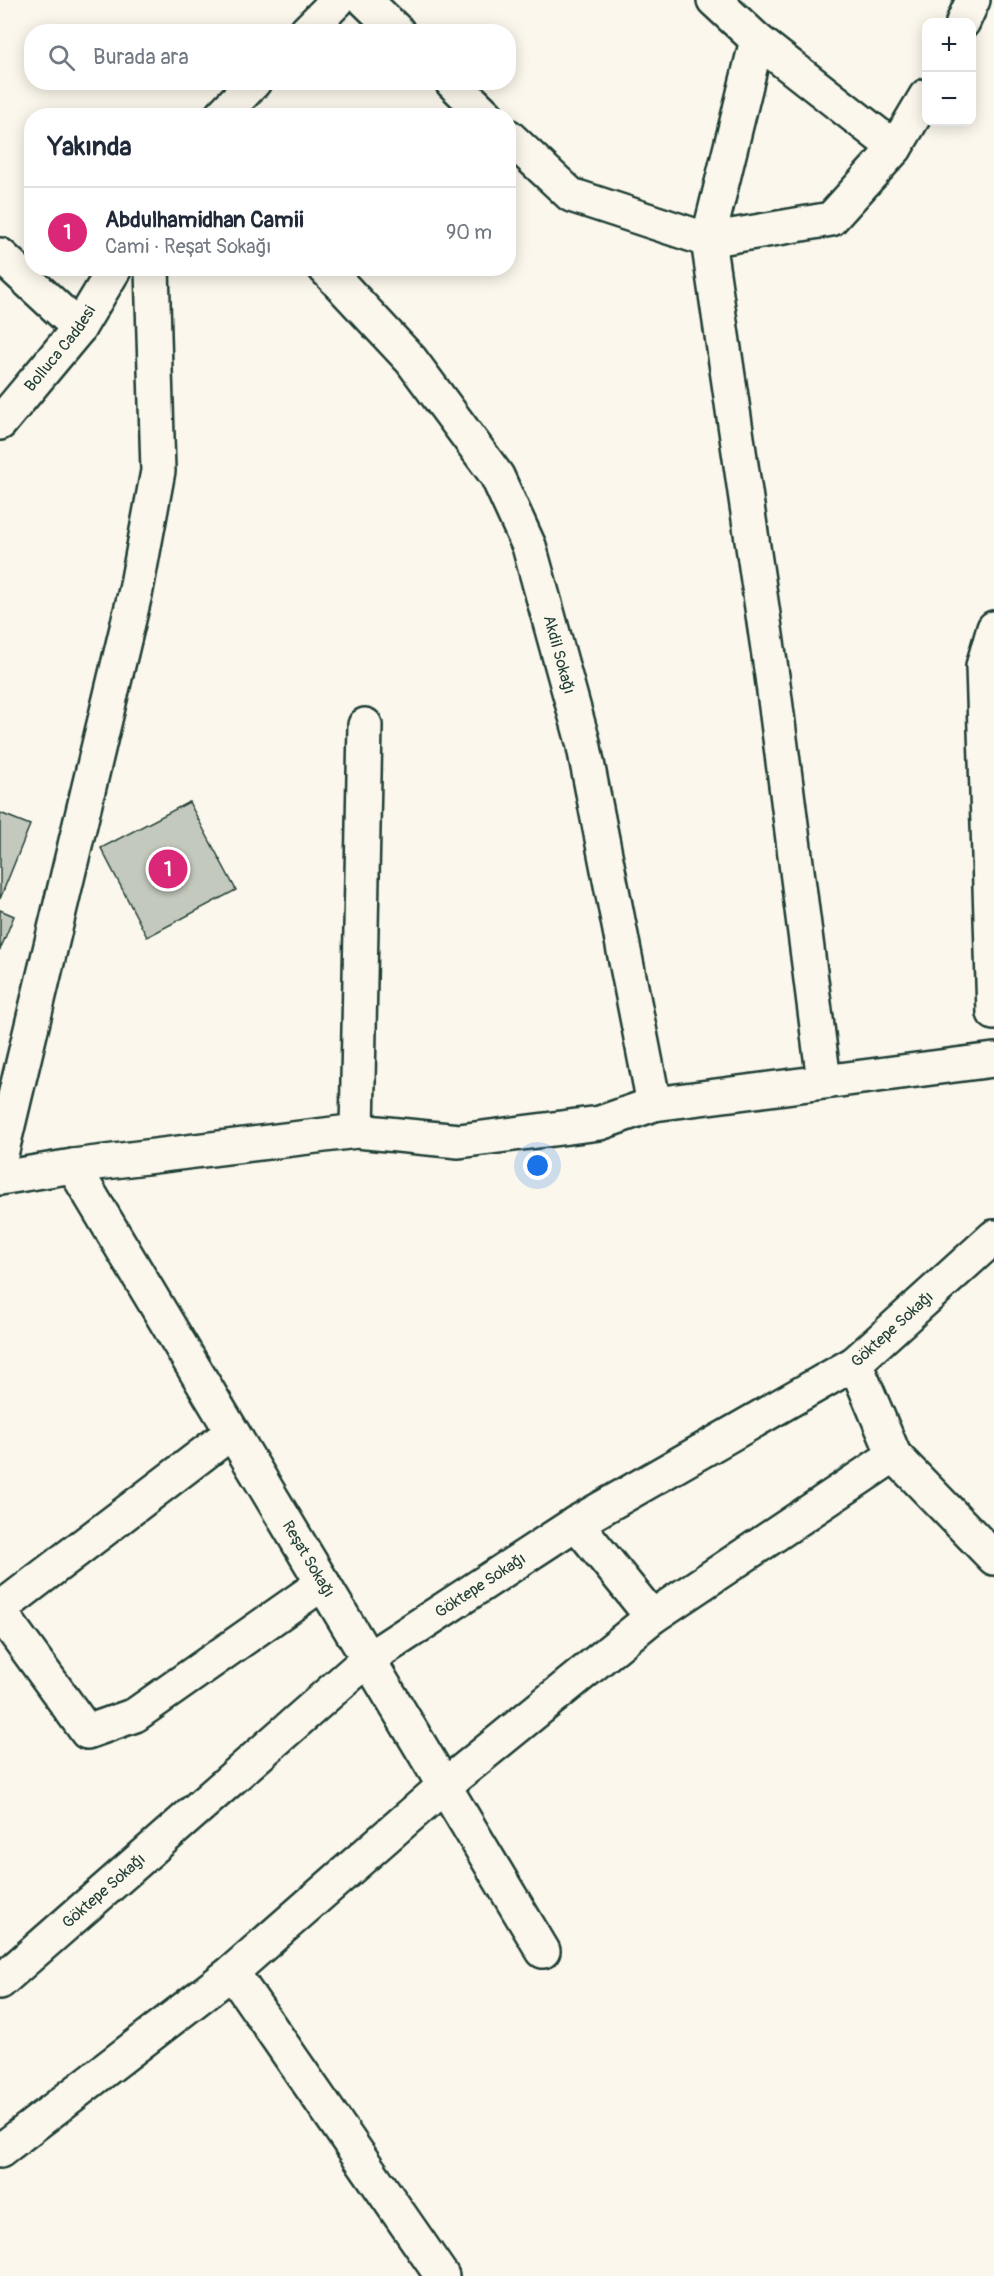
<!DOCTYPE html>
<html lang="tr">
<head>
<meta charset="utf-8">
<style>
  :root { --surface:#fff; --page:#f6f6f7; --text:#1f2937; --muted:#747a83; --line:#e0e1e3; --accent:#db2777 }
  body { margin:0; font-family:Pangolin,sans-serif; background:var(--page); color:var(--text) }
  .controls { position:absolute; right:18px; top:18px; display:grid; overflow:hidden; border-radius:12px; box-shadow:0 3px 15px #0003 }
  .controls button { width:54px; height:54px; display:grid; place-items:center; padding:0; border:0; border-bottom:2px solid var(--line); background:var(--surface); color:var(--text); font:30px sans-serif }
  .you { position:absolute; left:538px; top:1166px; width:21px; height:21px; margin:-15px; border:4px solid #fff; border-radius:50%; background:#1a73e8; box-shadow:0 0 0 9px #1a73e833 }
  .badge { display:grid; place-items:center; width:39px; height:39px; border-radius:50%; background:var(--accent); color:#fff; font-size:20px; font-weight:700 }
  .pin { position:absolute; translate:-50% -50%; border:3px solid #fff; box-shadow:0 2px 6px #0006 }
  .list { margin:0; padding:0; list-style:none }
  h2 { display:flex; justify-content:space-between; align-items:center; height:78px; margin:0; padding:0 24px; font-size:26px }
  h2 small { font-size:20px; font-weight:400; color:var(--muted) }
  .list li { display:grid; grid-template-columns:39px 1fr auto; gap:18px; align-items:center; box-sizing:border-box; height:90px; padding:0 24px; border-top:2px solid var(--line) }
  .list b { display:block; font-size:22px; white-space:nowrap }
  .list p { margin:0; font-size:20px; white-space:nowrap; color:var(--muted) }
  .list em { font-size:20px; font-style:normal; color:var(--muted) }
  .icon { flex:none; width:33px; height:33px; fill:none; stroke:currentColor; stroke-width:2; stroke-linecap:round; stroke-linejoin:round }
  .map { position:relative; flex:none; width:994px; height:2276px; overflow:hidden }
  .search { position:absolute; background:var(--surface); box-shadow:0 3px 15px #0003; left:24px; top:24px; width:492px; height:66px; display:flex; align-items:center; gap:15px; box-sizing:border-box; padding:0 21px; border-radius:24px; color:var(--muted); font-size:22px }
  .panel { position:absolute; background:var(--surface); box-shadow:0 3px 15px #0003; left:24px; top:108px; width:492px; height:168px; border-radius:24px }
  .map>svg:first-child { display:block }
  .building { fill:#c4c9be; stroke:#1f3d34; stroke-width:1.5 }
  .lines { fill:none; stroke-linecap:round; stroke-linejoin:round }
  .minor-casing { stroke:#1f3d34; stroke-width:38 }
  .minor { stroke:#fbf7ec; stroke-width:33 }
  .labels { text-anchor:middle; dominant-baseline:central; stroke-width:6; stroke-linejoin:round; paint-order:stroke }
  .street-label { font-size:16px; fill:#1f3d34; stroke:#fbf7ec }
</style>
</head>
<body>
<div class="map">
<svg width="994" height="2276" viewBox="0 0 994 2276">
  <rect width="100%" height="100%" fill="#fbf7ec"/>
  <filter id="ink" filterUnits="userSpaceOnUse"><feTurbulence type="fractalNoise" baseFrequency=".0167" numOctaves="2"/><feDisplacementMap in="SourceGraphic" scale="12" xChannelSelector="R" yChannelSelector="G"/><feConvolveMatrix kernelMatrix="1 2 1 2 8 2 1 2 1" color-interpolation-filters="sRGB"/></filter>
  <g filter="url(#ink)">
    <g class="building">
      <polygon points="189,802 236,890 147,937 101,848"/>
      <polygon points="0,813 30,825 0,899"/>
      <polygon points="0,910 14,916 0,950"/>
    </g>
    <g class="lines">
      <g class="minor-casing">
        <g id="minor">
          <polyline points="365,0 398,32"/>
          <polyline points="714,0 757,40 895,148"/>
          <polyline points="963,22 973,0"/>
          <polyline points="306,32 338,0"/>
          <polyline points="757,40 708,240 772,676 824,1081"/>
          <polyline points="452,82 487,116"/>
          <polyline points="221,116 254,82"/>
          <polyline points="508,136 571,195 708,240 831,219 895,148 926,96"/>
          <polyline points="0,255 79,328"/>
          <path id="s1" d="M325 268 411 360 497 476 529 546 583 742 654 1104"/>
          <path id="s2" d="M0 423 79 328 115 268"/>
          <polyline points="994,628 983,666 994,1013"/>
          <polyline points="357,1131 365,725"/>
          <polyline points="0,1159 136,590 158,471 152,268"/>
          <path id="s3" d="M73 1166 543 1951"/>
          <polyline points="0,1178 73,1166 357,1131 459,1141 600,1123 654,1104 994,1060"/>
          <polyline points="855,1363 894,1455 994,1558"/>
          <polyline points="576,1523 652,1617"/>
          <polyline points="0,1609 232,1432"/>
          <polyline points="0,1612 87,1732 135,1715 323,1583"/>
          <polyline points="232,1972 442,2276"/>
          <path id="s4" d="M0 1982 368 1659 576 1523 855 1363 994 1237"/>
          <polyline points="0,2151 232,1972 444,1786 652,1617 894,1455"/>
        </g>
      </g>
      <use href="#minor" class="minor"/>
    </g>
  </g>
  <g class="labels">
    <g class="street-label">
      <text stroke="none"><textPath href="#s2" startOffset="96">Bolluca Caddesi</textPath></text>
      <text stroke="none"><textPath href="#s1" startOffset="460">Akdil Sokağı</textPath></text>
      <text stroke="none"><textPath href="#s4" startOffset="1110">Göktepe Sokağı</textPath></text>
      <text stroke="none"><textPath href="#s3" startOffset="458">Reşat Sokağı</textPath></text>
      <text stroke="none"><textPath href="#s4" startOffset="624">Göktepe Sokağı</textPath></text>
      <text stroke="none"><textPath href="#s4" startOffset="138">Göktepe Sokağı</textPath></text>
    </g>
  </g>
</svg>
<div class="controls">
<button>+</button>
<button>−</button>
</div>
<div class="you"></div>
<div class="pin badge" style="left:168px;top:869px">1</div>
<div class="search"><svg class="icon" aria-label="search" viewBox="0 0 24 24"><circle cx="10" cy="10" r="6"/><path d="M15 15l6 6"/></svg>Burada ara</div>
<section class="panel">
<h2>Yakında<small></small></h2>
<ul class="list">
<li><span class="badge">1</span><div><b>Abdulhamidhan Camii</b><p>Cami · Reşat Sokağı</p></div><em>90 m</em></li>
</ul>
</section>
</div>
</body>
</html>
